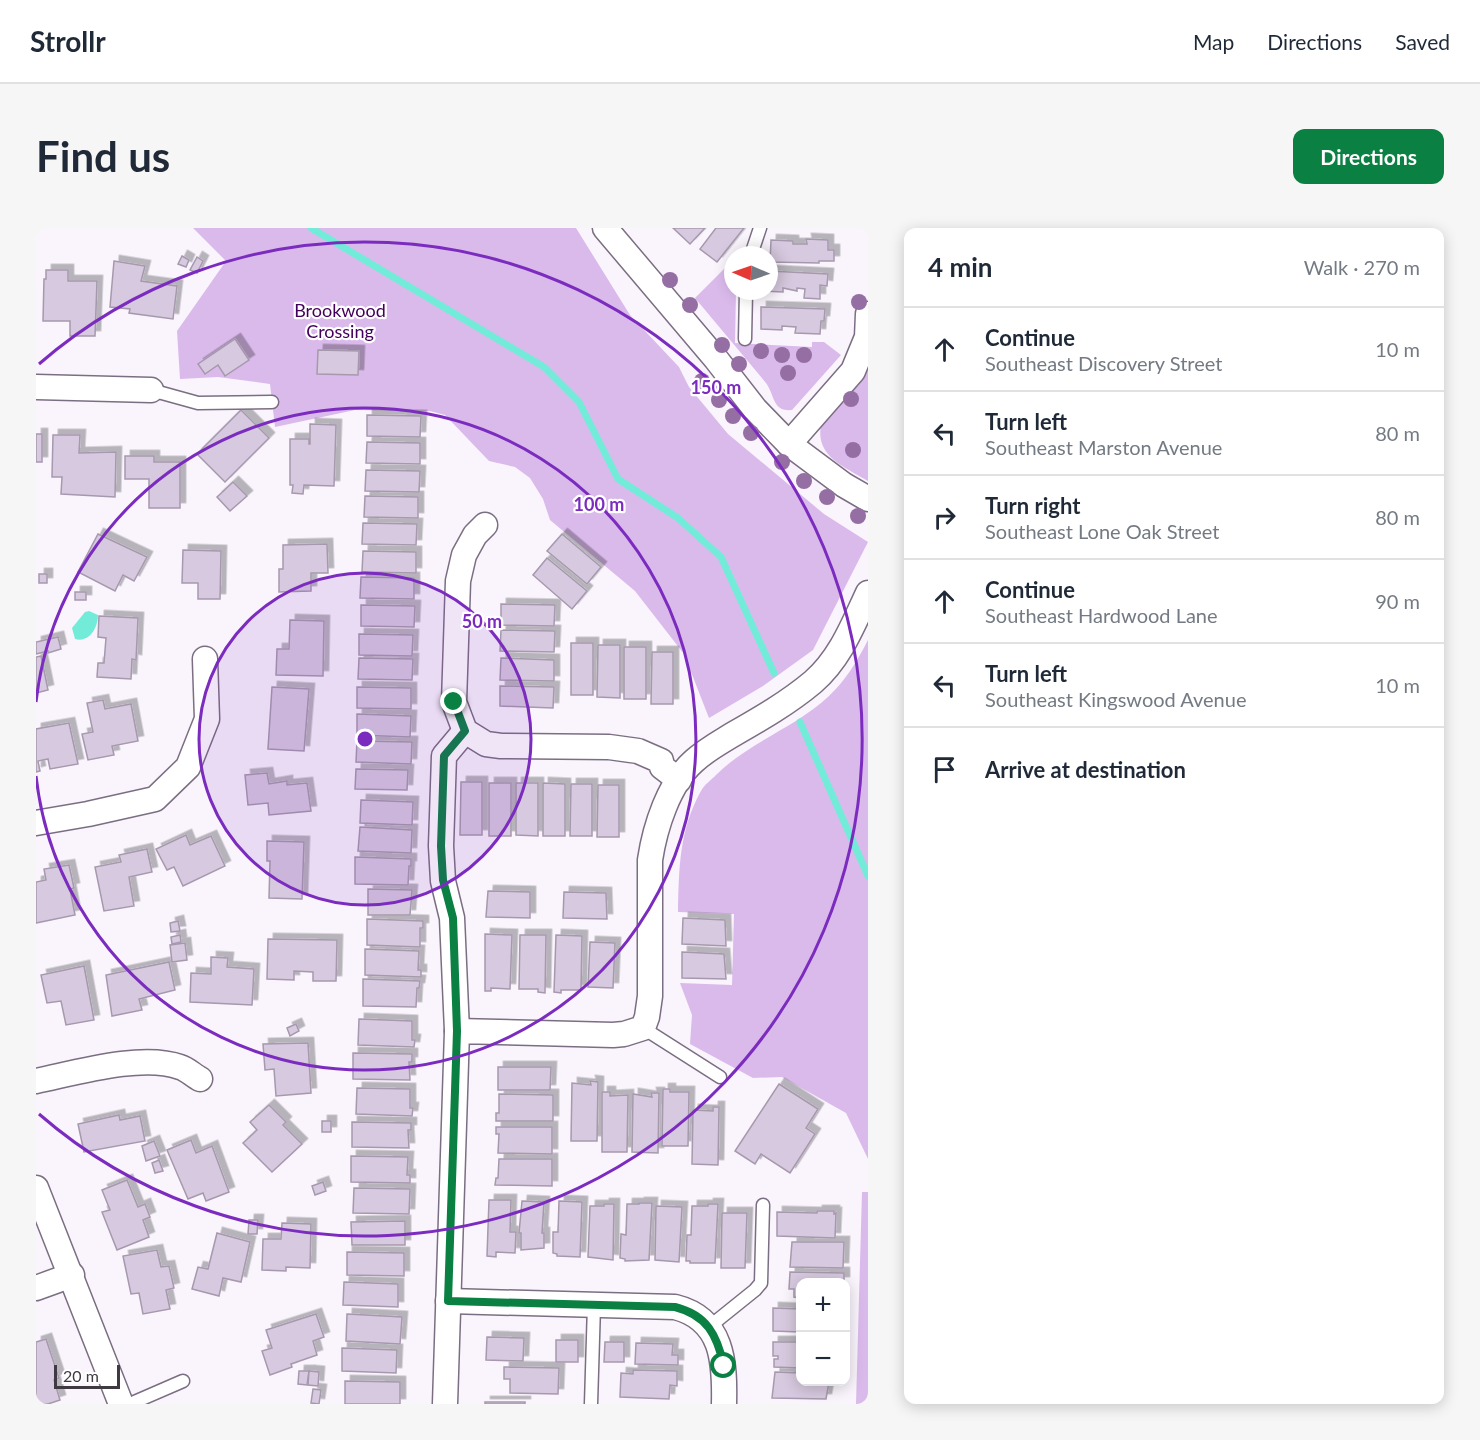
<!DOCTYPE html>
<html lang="en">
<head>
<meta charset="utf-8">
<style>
  :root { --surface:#fff; --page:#f6f6f7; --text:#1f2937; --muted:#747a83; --line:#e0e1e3; --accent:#0b8043 }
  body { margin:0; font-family:Lato,sans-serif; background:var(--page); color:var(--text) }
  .controls { position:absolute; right:18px; bottom:18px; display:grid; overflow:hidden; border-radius:12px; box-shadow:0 3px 15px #0003 }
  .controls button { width:54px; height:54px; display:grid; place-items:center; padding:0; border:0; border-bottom:2px solid var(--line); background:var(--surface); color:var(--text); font:30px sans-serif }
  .compass { position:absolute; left:688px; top:18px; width:54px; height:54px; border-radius:50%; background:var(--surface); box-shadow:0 3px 15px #0003; rotate:272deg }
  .scale { position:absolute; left:18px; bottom:15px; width:66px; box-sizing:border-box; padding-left:6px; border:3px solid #3f3942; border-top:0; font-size:16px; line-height:21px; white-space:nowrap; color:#3f3942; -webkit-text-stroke:4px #fff; paint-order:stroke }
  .stop { position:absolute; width:18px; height:18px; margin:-14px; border:4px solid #0b8043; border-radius:50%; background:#fff }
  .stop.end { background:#0b8043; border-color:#fff; box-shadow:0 2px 6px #0008 }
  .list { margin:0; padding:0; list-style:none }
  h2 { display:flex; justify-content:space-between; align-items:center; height:78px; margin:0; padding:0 24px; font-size:26px }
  h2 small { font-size:20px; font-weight:400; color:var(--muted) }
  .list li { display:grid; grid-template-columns:39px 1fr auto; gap:18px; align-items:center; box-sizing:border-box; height:84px; padding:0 24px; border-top:2px solid var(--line) }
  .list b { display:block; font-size:22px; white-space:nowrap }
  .list p { margin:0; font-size:20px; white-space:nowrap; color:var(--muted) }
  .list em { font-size:20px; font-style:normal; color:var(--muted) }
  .icon { flex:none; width:33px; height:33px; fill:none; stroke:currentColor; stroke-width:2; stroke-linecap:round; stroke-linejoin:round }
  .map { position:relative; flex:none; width:832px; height:1176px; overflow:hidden; border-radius:12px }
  header { display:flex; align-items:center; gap:36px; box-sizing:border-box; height:84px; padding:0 30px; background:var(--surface); border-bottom:2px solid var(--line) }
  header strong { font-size:28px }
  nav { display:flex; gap:33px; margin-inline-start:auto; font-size:21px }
  .intro { display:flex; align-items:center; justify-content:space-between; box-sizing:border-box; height:144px; padding:0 36px }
  h1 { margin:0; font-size:42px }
  .button { padding:15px 27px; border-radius:12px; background:var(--accent); color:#fff; font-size:21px; font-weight:700 }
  main { display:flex; gap:36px; padding:0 36px }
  aside { flex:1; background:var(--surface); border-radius:12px; box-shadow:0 3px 15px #0003 }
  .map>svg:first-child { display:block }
  .green { fill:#dabaeb }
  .water { fill:#72ecd9 }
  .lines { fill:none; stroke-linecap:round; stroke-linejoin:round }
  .stream { stroke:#72ecd9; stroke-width:7 }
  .building { fill:#d7c9df; stroke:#a699ad; stroke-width:1.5; filter:url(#shadow) }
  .lane-casing { stroke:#7b6e82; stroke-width:15 }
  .street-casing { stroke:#7b6e82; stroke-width:27 }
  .lane { stroke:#fff; stroke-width:12 }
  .street { stroke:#fff; stroke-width:24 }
  .tree { fill:#956ea3 }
  .route { stroke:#0b8043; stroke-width:8 }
  .ring { fill:none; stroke:#7b2cbf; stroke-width:3 }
  .labels { text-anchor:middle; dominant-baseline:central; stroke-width:4.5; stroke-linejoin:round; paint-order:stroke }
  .park-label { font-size:18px; fill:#43005a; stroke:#fff }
  .centre { fill:#7b2cbf; stroke:#fff; stroke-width:3 }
  .ring-label { font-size:18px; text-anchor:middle; font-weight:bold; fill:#7b2cbf; stroke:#fff; stroke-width:4.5; stroke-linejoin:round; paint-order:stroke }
</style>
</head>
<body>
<header>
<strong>Strollr</strong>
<nav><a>Map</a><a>Directions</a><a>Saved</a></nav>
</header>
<div class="intro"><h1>Find us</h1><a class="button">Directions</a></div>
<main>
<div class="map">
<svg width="832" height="1176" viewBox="0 0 832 1176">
  <defs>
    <filter id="shadow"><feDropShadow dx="5.5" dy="-5.5" stdDeviation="0" flood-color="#0004"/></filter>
  </defs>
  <rect width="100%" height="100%" fill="#faf4fd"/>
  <g class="green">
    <polygon points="157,0 540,0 594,87 643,139 653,159 692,206 788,286 832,314 777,422 727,458 673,490 648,426 599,363 514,292 507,271 494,250 479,239 453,233 409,187 394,183 319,182 239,199 234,156 182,149 144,151 141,103 190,33"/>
    <path d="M697 32V63H700L699 115 776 119V114H788L805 127 756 182C736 184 739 167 730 155L659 70Z"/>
    <path d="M832 136V253C809 239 779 229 785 197Z"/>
    <path d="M832 412V931L810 885 746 849 717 850 654 816 656 787 644 755 696 757 698 686 642 684C643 641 643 602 665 563 668 557 675 552 680 547 713 514 759 500 793 468 809 453 822 432 832 412Z"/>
    <polygon points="826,964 832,964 832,1176 820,1176"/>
  </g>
  <path class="water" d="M53 383 62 387C62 400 53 415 39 411L36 400 49 384Z"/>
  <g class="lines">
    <g class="stream">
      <polyline points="275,0 508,139 543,174 582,251 642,290 685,329 738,445"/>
      <polyline points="764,494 832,648"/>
    </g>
  </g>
  <g class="building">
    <polygon points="637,0 669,0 654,16"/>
    <polygon points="680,0 708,0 681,34 664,21"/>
    <polygon points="770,11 792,12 792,22 798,22 798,33 783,33 783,35 734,34 735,12 757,13 757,16 771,16"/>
    <polygon points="146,28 153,32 150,39 142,36"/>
    <polygon points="161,29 167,33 161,45 154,42"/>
    <polygon points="78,33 109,38 105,53 141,58 137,91 93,85 94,81 74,79"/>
    <polygon points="10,42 32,42 32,53 61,53 59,108 34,108 34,93 7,93 8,51 10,51"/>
    <polygon points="733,43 792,46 791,58 784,57 784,71 768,70 769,61 761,60 761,63 747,60 747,64 725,63 733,63"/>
    <polygon points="725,79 789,81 788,93 785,93 784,106 759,105 760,99 746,98 746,102 725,101"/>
    <polygon points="199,111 213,132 189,148 182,137 169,146 162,136"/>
    <polygon points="282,122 323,123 322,147 281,146"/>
    <polygon points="205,182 233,210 189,254 161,226"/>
    <polygon points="331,187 385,188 384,209 331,208"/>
    <polygon points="274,196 300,197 298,258 268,257 267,266 256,265 257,257 254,257 254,211 273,211 273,216 274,216"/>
    <rect x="0" y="206" width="6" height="28"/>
    <polygon points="17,207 44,207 43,225 80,224 79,269 25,266 26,249 16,249"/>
    <polygon points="331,214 384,215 384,236 330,235"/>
    <polygon points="89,228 118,228 118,234 144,234 144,280 113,280 113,251 89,251"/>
    <polygon points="330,242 384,243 383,264 329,263"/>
    <polygon points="197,254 211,268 194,283 181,269"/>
    <polygon points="329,268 382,269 382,290 328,289"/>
    <polygon points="327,295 381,296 380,317 326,316"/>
    <polygon points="62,306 111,329 98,353 87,347 79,363 42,344"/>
    <polygon points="526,306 565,339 551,356 511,323"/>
    <polygon points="291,316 292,345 275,345 275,363 243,364 243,341 247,341 247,317"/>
    <polygon points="147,322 185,323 184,371 162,371 162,355 146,355"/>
    <polygon points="327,323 380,324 380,345 326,344"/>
    <polygon points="511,330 551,363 536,381 497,347"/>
    <rect x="3" y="346" width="8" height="9"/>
    <polygon points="325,349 378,350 378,371 324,370"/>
    <rect x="39" y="364" width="11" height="8"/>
    <polygon points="465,376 519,377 518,398 465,397"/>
    <polygon points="325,377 379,378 378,399 325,398"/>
    <polygon points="63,388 102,390 100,432 96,431 95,451 61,449 62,435 68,435 70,410 62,409"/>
    <polygon points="254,392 288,393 287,448 240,447 241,421 253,421"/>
    <polygon points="465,402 519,403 518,424 464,423"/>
    <polygon points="323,406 377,407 376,428 323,427"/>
    <polygon points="22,409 25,421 12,425 12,423 0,426 0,414"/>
    <rect x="535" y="415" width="22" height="52"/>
    <polygon points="562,417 584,417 584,470 561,469"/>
    <rect x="588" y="419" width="22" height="52"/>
    <polygon points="616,424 637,424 637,476 615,476"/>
    <polygon points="5,428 12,462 0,465 0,429"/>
    <polygon points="323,430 377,431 376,452 322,451"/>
    <polygon points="465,430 518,432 518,453 464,452"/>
    <polygon points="464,458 518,459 517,480 464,478"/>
    <polygon points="236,459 273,461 268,523 232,521"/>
    <polygon points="321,459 375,460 375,481 321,480"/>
    <polygon points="67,472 69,481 95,476 102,513 76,518 78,527 52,532 46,506 57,504 51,475"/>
    <polygon points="321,486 375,488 374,509 321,507"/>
    <polygon points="33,495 42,536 14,541 12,531 2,533 4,543 0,544 0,501"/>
    <polygon points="321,513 376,514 375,536 320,534"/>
    <polygon points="320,541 372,542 371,562 319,561"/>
    <polygon points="231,545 233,556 251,553 251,557 271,555 275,583 233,587 232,575 212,577 209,547"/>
    <polygon points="425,554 446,554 446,607 424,607"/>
    <rect x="453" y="555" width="22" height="53"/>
    <polygon points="480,555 502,555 502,608 480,607"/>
    <polygon points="507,555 529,556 529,608 507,608"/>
    <polygon points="535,556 556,556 556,608 534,608"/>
    <polygon points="562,557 583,557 583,609 561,609"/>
    <polygon points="325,572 377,574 376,597 324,595"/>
    <polygon points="324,599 376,602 375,625 322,623"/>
    <polygon points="150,607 154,617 175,608 189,638 147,658 138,639 131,642 120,621"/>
    <polygon points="231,613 268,614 266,671 233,670 234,633 231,633"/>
    <polygon points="111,621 116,644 93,649 98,678 68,683 59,639 85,634 83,627"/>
    <polygon points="319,629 375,631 375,638 373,638 372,657 319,656"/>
    <polygon points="33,637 38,660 34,661 39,687 0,695 0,654 10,652 8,641"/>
    <polygon points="332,661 376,662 374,687 332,687"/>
    <polygon points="452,663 494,664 494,690 450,689"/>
    <polygon points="528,664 570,665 571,691 527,690"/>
    <polygon points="647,690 689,692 690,718 646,716"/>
    <polygon points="331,691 387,693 387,700 384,700 384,719 331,717"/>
    <polygon points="142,693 144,703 135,704 134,695"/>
    <polygon points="449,706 476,707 474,761 455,760 455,763 449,763"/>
    <polygon points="144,707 145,714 136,716 135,709"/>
    <polygon points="484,707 510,707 509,765 502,764 502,761 483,761"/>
    <polygon points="520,707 546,708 545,762 525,762 525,765 518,764"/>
    <polygon points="232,711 301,712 300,753 277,753 277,744 258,743 258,752 231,751"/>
    <polygon points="554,714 579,715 577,760 552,759"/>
    <polygon points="149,715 151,732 136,734 134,717"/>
    <polygon points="329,721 383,723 382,742 385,742 385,749 329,747"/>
    <polygon points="646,724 688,726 690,751 646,750"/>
    <polygon points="175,729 192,730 191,739 218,741 216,777 154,774 155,745 175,746"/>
    <polygon points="133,734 139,762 103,771 106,782 76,788 70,747"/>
    <polygon points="48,738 58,792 30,797 25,773 11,775 5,747"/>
    <polygon points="327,751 384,753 383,760 381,760 380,779 327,778"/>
    <polygon points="323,791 376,793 376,812 379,812 378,819 322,817"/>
    <polygon points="260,796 263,803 254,808 251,800"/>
    <polygon points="272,815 275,865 240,868 238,841 229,842 227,816"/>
    <polygon points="317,825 376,826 376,834 373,834 374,852 317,851"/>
    <polygon points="462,839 515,839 514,862 462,862"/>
    <polygon points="554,853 562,854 561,913 535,913 536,855 555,857"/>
    <polygon points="743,856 782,881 770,900 779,906 754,945 725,926 719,936 699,923"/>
    <polygon points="321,860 374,861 374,880 377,880 376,888 320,886"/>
    <polygon points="627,861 634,861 634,864 653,864 652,918 626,918"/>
    <polygon points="566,864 574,864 574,868 592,867 591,924 566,924"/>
    <polygon points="615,865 623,865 622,925 596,924 597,866 616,869"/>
    <polygon points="463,866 517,867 517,893 460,893 460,885 463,885"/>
    <polygon points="233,877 250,894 247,897 266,916 236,944 207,915 221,902 214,894"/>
    <polygon points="677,879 683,879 682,937 656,936 657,882 677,883"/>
    <polygon points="83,887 84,892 104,888 109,913 48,924 42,896"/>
    <rect x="286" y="893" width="9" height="11"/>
    <polygon points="316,894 375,895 375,902 372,902 373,920 316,919"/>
    <polygon points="460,899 516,899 516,926 462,925 463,906 460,906"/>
    <polygon points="155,912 160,925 176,918 193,964 170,973 167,965 152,971 131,922"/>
    <polygon points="118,913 124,928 110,933 106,918"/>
    <polygon points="315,928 372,929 371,947 374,947 374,955 315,954"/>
    <polygon points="463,931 516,931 516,958 459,957 460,950 462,950"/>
    <polygon points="123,932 127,943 119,945 116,935"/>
    <polygon points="91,952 102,979 109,976 114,989 107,992 113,1009 81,1022 66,984 74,982 66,962"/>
    <polygon points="287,954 290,963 279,967 276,958"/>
    <polygon points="318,960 374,961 373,986 317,985"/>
    <polygon points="453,972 475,972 474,1004 480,1004 479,1025 460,1024 460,1029 451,1028"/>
    <polygon points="486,973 508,974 506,1005 508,1005 508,1020 485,1022 485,1005 483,1005"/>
    <polygon points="523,973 546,974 544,1029 521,1028 521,1026 517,1025 517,1004 522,1004"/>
    <polygon points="603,975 616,975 613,1032 589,1033 589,1031 584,1030 585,1006 590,1007 591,976 603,976"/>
    <polygon points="568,976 578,976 577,1032 552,1029 554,978 568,978"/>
    <polygon points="672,976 682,976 679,1035 654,1035 654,1033 650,1033 651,1007 655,1007 656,978 672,978"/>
    <polygon points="620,978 646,979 643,1034 619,1032"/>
    <polygon points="781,983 798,983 798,986 800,985 799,1010 741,1008 741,984 781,985"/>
    <polygon points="686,985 711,985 709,1040 685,1040"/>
    <polygon points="213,992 222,992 221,1006 212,1006"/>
    <polygon points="369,993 369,1017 316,1017 315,994"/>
    <polygon points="246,995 275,996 274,1040 250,1039 250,1043 226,1042 227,1011 245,1011"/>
    <polygon points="181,1005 214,1014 205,1054 187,1050 183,1068 156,1061 162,1039 172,1041"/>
    <polygon points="756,1014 808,1014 807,1040 754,1039"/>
    <polygon points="121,1022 125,1039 133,1038 138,1060 130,1062 134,1081 107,1086 103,1065 95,1066 87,1028"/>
    <polygon points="311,1024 368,1025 368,1048 311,1047"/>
    <polygon points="754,1044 808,1045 808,1054 764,1054 764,1070 758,1069 758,1061 753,1061"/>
    <polygon points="308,1054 362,1056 362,1079 307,1077"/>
    <polygon points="737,1080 764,1081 764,1104 737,1103"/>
    <polygon points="280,1086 288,1109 277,1113 281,1127 255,1136 256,1139 234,1147 226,1123 236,1120 230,1102"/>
    <polygon points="311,1086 366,1089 364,1116 310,1113"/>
    <polygon points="451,1109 488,1110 487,1133 450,1132"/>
    <polygon points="10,1111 23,1150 18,1152 24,1172 12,1176 0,1176 0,1114"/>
    <rect x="520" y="1112" width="22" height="22"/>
    <polygon points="569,1114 588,1114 588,1134 568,1134"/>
    <polygon points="737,1114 764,1114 764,1140 738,1139 738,1131 742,1131 742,1128 737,1128"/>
    <polygon points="600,1115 637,1116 636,1127 642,1127 642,1137 599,1136"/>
    <polygon points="306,1120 361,1122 360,1145 306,1143"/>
    <polygon points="468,1139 523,1140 522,1166 474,1165 474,1151 468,1151"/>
    <polygon points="597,1142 641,1143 641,1158 634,1157 633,1171 584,1169 585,1145 597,1146"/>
    <polygon points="263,1143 273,1143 271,1157 262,1156"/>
    <polygon points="273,1143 283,1144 282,1158 272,1157"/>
    <polygon points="739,1144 764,1145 764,1154 793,1154 790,1171 736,1170"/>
    <polygon points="309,1153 364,1154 364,1176 309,1176"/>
    <polygon points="277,1161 285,1162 283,1176 275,1175"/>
    <rect x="449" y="1174" width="40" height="2"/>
  </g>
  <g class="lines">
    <g class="lane-casing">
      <g id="lane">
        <polyline points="715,27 724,0"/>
        <polyline points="709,111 710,63"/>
        <polyline points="115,162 162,175 236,174"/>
        <polyline points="607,800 684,849"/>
        <polyline points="673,1099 719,1062 725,1055 727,977"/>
        <polyline points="94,1176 147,1153"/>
        <polyline points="555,1176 558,1077"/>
      </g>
    </g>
    <g class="street-casing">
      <g id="street">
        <polyline points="569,0 680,131 719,181 753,216 808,257 832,271"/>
        <polyline points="0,159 115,162"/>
        <polyline points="753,216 817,143 831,109 832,86"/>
        <polyline points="449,297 439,307 428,327 422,353 418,474 429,503 450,516 465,518 573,519 602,523 625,533 626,539 643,552"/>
        <polyline points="0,595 52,586 119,571 152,539 171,491 169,431"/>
        <polyline points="421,803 416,690 407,653 405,618 408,528 429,503"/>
        <path d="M0 853C39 845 106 825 144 839 151 841 158 848 164 851"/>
        <polyline points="0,960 85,1176"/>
        <polyline points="0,1060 36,1047"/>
        <path d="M412 1073 639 1079C687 1091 689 1134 688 1176"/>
        <path d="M409 1176 421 803 577 807 588 806 607 800 611 789 614 768V632C619 599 633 555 658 533 670 522 683 515 696 507 724 491 752 475 777 454 804 431 817 397 832 365"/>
      </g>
    </g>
    <use href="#lane" class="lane"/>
    <use href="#street" class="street"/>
  </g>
  <g class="tree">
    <circle cx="634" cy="52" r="8"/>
    <circle cx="823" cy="74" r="8"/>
    <circle cx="654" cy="77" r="8"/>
    <circle cx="686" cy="117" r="8"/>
    <circle cx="725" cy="123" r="8"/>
    <circle cx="746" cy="127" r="8"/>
    <circle cx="768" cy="127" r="8"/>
    <circle cx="703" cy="136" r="8"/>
    <circle cx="752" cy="145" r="8"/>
    <circle cx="666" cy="153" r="8"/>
    <circle cx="815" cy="171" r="8"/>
    <circle cx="683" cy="172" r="8"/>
    <circle cx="697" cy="188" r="8"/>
    <circle cx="715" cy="205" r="8"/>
    <circle cx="817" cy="222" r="8"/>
    <circle cx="746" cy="234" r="8"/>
    <circle cx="768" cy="253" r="8"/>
    <circle cx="791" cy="269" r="8"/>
    <circle cx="822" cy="288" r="8"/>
  </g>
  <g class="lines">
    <path class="route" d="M418 474 429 503 408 528 405 618 407 652 417 690 421 803 412 1073 639 1079C671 1087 681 1107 688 1138"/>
  </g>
  <circle cx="329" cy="511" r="166" fill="#7b2cbf" fill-opacity=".12"/>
  <g class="ring">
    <circle cx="329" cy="511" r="166"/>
    <path d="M0 474A331 331 0 1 1 0 548"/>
    <path d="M3 136A497 497 0 1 1 3 886"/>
  </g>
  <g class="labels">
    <g class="park-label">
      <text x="304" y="82">Brookwood<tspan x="304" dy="21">Crossing</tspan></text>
    </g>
  </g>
  <circle cx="329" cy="511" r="9" class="centre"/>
  <g class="ring-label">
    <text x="680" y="166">150 m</text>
    <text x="563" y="283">100 m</text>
    <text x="446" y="400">50 m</text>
  </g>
</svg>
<div class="controls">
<button>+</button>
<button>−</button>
</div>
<svg class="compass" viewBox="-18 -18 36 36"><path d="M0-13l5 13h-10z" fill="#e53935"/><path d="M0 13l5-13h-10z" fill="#747a83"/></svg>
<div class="scale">20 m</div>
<div class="stop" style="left:688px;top:1138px"></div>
<div class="stop end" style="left:418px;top:474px"></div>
</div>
<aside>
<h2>4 min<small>Walk · 270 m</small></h2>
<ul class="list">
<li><svg class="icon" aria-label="ahead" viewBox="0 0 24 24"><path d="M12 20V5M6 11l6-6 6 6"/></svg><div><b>Continue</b><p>Southeast Discovery Street</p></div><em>10 m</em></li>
<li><svg class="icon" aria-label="left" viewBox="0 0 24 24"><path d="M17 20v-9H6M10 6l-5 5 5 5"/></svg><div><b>Turn left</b><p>Southeast Marston Avenue</p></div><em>80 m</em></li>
<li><svg class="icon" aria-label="right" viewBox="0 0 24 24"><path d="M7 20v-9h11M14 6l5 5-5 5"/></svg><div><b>Turn right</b><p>Southeast Lone Oak Street</p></div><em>80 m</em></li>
<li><svg class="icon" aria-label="ahead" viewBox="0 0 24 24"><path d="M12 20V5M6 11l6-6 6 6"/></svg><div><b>Continue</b><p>Southeast Hardwood Lane</p></div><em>90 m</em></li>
<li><svg class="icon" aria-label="left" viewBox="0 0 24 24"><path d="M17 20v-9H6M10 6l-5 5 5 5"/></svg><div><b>Turn left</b><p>Southeast Kingswood Avenue</p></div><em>10 m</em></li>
<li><svg class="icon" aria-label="arrive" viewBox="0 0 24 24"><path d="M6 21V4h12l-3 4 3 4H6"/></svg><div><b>Arrive at destination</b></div></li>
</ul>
</aside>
</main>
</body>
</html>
